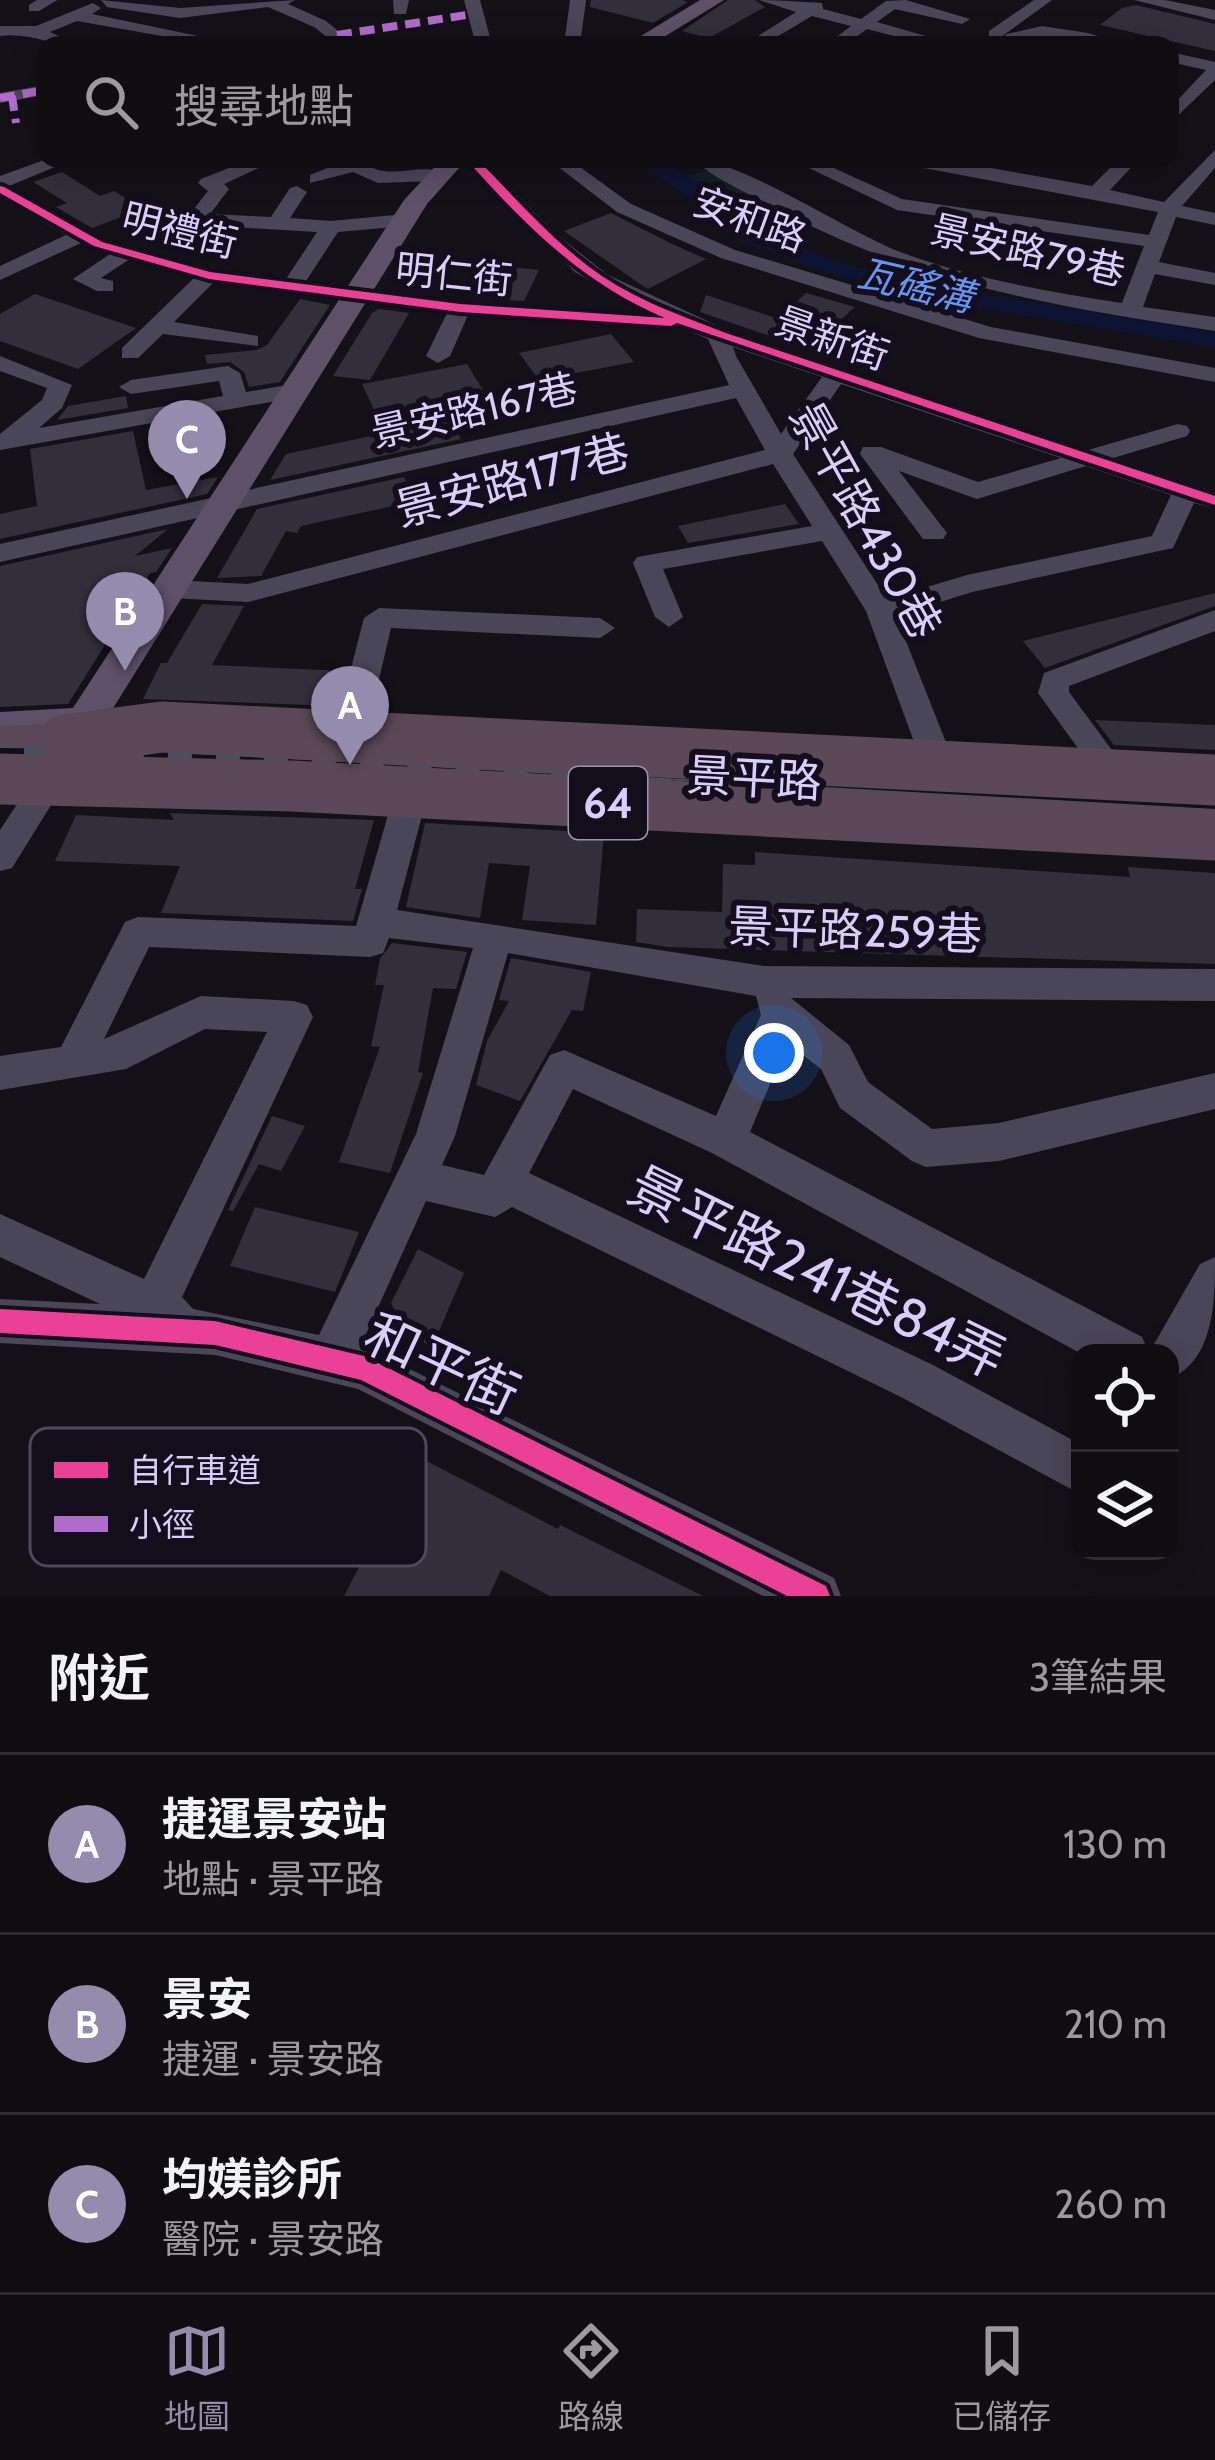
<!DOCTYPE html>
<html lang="zh-TW">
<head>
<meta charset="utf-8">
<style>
  :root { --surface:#0f0c12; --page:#18151b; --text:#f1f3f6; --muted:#9b9b9f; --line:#2f2c32; --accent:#958bac }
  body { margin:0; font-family:Cabin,"Noto Sans TC",sans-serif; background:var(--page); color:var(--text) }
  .controls { position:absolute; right:36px; bottom:36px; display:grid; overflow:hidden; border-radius:24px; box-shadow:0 6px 30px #0003 }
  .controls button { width:108px; height:108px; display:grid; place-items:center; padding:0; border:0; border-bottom:3px solid var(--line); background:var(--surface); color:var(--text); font:60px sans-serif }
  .you { position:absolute; left:774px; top:1053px; width:42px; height:42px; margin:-30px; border:9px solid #fff; border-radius:50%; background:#1a73e8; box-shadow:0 0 0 18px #1a73e833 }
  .badge { display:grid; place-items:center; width:78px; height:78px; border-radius:50%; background:var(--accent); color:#fff; font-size:39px; font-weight:700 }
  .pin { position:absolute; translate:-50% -99px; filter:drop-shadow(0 3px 6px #0008) }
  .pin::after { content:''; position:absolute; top:63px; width:42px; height:36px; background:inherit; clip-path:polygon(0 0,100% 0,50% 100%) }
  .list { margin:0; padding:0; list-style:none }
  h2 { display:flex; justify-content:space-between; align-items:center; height:156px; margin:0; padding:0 48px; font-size:51px }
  h2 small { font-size:39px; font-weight:400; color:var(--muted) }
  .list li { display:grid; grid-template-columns:78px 1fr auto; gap:36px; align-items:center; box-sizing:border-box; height:180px; padding:0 48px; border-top:3px solid var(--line) }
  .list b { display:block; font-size:45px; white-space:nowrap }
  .list p { margin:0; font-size:39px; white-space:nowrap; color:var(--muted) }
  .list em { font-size:39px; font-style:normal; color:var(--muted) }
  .icon { flex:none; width:66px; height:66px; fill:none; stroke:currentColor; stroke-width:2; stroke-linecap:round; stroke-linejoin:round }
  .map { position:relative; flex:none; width:1215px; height:1596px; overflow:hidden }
  .search { position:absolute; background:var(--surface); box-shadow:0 6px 30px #0003; left:36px; right:36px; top:36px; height:132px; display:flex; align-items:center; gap:30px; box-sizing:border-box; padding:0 42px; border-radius:24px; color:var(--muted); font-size:45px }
  .sheet { height:696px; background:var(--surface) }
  nav { display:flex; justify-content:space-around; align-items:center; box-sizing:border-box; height:168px; border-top:3px solid var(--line); background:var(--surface); font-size:33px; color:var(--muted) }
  nav a { display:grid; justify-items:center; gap:6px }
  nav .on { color:var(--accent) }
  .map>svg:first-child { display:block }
  .green { fill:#112024 }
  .water { fill:#0d1433 }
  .building { fill:#332e3b }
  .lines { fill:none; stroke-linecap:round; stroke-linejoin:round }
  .minor { fill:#4a4659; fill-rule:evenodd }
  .major { fill:#5f506a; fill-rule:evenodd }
  .highway { fill:#5b4757; fill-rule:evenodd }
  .rail-casing { stroke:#455162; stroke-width:12 }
  .rail { stroke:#130d1c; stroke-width:8; stroke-dasharray:24; stroke-linecap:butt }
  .highway-bridge-far1 { stroke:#5b4757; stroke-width:40 }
  .highway-bridge { stroke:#5b4757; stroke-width:51 }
  .quiet { stroke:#b06ccc; stroke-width:8; stroke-dasharray:15 8; stroke-linecap:butt }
  .cycleway-casing { stroke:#130d1c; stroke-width:8 }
  .cycleway { fill:#ea4096; fill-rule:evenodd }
  .labels { text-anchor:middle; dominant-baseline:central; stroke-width:12; stroke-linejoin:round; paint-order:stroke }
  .far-street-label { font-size:39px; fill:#dbcdfb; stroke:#130d1c }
  .far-water-label { font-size:39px; font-style:italic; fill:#6495f2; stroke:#130d1c }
  .shield { fill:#130d1c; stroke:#9f93b8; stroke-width:3 }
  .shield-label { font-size:42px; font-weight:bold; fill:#dbcdfb }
  .street-label { font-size:45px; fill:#dbcdfb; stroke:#130d1c }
  .near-street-label { font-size:54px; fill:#dbcdfb; stroke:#130d1c }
  .key { fill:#130d1c; stroke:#4f475f; stroke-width:3 }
  .key-label { font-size:33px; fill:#dbcdfb }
</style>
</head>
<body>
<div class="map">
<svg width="1215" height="1596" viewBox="0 0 1215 1596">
  <rect width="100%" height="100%" fill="#141018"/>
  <polygon class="green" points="713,169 796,216 761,231 682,177"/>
  <polygon class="water" points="634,159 659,159 721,194 764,232 840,263 965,291 1215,333 1215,348 902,295 803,265 735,239 679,190"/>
  <g class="building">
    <polygon points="591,0 682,0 688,2 653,23 590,7"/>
    <polygon points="728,0 755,0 765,7 709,38 682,31"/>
    <polygon points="1136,5 1215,24 1215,51 1100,25 1122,8"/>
    <polygon points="62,172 100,196 114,191 143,209 92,228 56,207 67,203 33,182"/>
    <polygon points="611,213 672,244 706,259 648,289 643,286 564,231"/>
    <polygon points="510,267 539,270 524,301 494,299"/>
    <polygon points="806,293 855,307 808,349 700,312 706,295 779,319"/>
    <polygon points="35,294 136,328 78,369 0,341 0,314"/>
    <polygon points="300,299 330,305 280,382 249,387 244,372 230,362 207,364 205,355 257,350 267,345"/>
    <polygon points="379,309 409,313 370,380 333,376 372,313"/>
    <polygon points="611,334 634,362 539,380 519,353"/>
    <polygon points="467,364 484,392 439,402 461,439 270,480 286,454 385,433 362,384"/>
    <polygon points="126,396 128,408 57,420 68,406"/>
    <polygon points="133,431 146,490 218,477 207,494 0,539 0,514 37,506 30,449"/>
    <polygon points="404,477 416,501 301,526 297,533 286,531 261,576 217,578 257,509"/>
    <polygon points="785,504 799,524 688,543 678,526"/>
    <polygon points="168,529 135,556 172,548 156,572 150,573 68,704 0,707 0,566"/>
    <polygon points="1215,593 1215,606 1045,668 1023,641"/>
    <polygon points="202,604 244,606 212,665 346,671 337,706 143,699 161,663 167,663"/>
    <polygon points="1095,720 1215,725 1215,750 1114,745"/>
    <polygon points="170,813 374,820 355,889 362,889 353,921 161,913 180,866 55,861 76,815 174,820"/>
    <polygon points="425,823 604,833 596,925 522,920 530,866 489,863 480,918 406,907"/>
    <polygon points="755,852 1130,877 1128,867 1215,873 1215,964 668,947 636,942 637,909 722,912 723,864 755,865"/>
    <polygon points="392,943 467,952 456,989 433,988 418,1072 423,1073 390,1173 339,1162 380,1047 371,1046 384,985 375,985 380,959"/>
    <polygon points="511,958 591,972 583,1011 572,1010 520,1101 476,1085 487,1041 509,1001 499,1000"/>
    <polygon points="272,1116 305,1126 281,1171 259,1164 233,1211 228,1210"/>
    <polygon points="255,1207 359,1232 335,1292 230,1266"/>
    <polygon points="418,1249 464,1273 432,1347 407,1333 391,1303"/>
    <polygon points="417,1456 558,1529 560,1525 703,1596 550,1596 501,1570 489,1596 344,1596"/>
  </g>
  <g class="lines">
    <g class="minor">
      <polygon points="37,0 57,0 39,11 29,11 29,5"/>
      <polygon points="101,0 180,8 295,0 288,4 326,21 355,45 337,45 314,27 268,7 180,18 107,7"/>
      <polygon points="393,0 409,0 406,14 394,14"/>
      <polygon points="464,0 480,0 492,45 476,45"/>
      <polygon points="570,0 586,0 580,45 564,45"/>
      <path d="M759 0C781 0 803 2 822 3L823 9 861 19 886 1 906 0 970 19 962 24 895 9 877 22 957 45H929L867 29 845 45H826L851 26 812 16 763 45H744L796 12Z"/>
      <polygon points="1034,0 1052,0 1001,37 989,37 989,31"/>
      <polygon points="1134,0 1165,0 1215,10 1215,20"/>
      <path d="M93 3 101 8 92 14 198 36 190 41 77 21 50 32 78 45C50 45 28 32 0 36V26H36Z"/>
      <polygon points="1042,26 1088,33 1127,45 1042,36 991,45 1007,34"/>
      <polygon points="1170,52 1215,62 1215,80 1170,123 1170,108 1206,70 1170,62"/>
      <polygon points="45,85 45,95 0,103 0,93"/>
      <path d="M1215 150V168L1182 206 1215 213V225L1176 217 1159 262 1215 273V285L1155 274 1143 307 1215 317V331C1056 307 915 284 772 206 746 192 714 179 693 159 737 159 844 229 895 250 968 278 1045 291 1122 303L1144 246 897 210 790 159H814L902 199 1149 235 1158 212 908 165 899 159H940L1092 186 1119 159H1139L1110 190 1164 202Z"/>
      <path d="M47 159H74L9 186 105 240 210 269 286 279 317 232 196 225 186 219 208 191 198 183 201 179 252 159H278L224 184 229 189 210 214 271 217 290 188 297 186 307 192 290 218 331 221 405 214 415 220 405 226 338 232 306 281 460 301 647 314 575 272 462 159H482L556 234 608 275 727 330 1088 450 1178 424 1187 426 1190 431 1187 436 1113 458 1215 492V509L1194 503 1173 548 972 592 896 616 949 750 944 758H922L917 750 866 611 822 541 663 569 683 617 669 627 655 617 633 563 637 557 812 526 773 464 248 602 170 598 156 589 170 580 248 584 765 450 736 398 0 562V544L729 385 708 339 677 326 468 315 450 356 438 363 426 356 447 313 214 282 174 322 258 336V346L163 334 138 358H122V348L194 278 130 259 101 278 113 281V291H97L73 279 110 254 81 243 0 280V266L66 235 0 197V176ZM733 347 822 377 781 434 736 356ZM841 384 1061 458 978 482 881 447H863L860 454 923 539H943L947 533 899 471 977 499 1086 466 1171 495 1152 536 967 575 887 599 793 454Z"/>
      <path d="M333 159C352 159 361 165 379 170 401 176 427 162 446 175L436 181 378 183 353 172 310 183V175L338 164Z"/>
      <polygon points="548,159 569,159 631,204 735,250 991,327 1215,368 1215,382 979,338 721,258 617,212"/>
      <polygon points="0,356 72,385 62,408 39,428 223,396 219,381 131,394 119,387 131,380 228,366 240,373 246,392 293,384 305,391 293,398 0,450 0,434 42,400 47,388 0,371"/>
      <polygon points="379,608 600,618 615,628 600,638 391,628 369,722 364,730 342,730 337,722 364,618"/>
      <polygon points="1215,610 1215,631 1069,686 1069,692 1120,761 1115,769 1093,769 1038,693 1044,673"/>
      <polygon points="45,777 57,780 61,789 12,868 0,871 0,830 33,780"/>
      <path d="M407 795 419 799 424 808 397 910 764 966 1215 969V1001L791 998 849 1045 868 1082 932 1129 999 1123 1215 1073V1109L999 1161 926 1167 912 1161 840 1108 821 1069 787 1043 750 1132 1142 1337 1149 1353 1200 1264 1215 1257C1215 1300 1215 1359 1170 1379V1353H1080L712 1153 573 1089 529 1173 933 1365 1080 1444V1494L901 1397 512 1207 495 1217 426 1201 361 1345 834 1578 841 1596H763L358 1389 215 1355 0 1343V1299L100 1304 0 1257V1214L144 1279 267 1032 205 1029 126 1069 0 1090V1056L61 1047 125 922 138 917 356 926 390 808 395 799ZM389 938 473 948 416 1134 319 1335 193 1309 182 1297 313 1017 307 1005 294 1001 201 996 104 1039 149 947 370 957 383 953ZM508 953 756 996 761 1015 716 1116 564 1050 550 1055 484 1175 442 1165 455 1136Z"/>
    </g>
    <g class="major">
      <polygon points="700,0 724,0 651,45 626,45"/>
      <path d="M442 159H467L427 204 112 710C154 753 270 745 333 749L348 753 354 764 348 775 333 779 151 767 94 739 88 748 74 753 60 748 54 738 0 740V712L73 708 404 200Z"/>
    </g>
    <polygon class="highway" points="64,723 80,728 87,740 80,752 0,760 0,726"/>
    <g class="rail-casing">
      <polyline id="rail" points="0,752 109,753 1215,815"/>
    </g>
    <use href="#rail" class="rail"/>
    <polyline class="highway-bridge-far1" points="156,728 177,728"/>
    <g class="highway-bridge">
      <polyline points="64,740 162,727 1215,780"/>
      <polyline points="0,779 292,786 1215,835"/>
    </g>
    <g class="quiet">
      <polyline points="337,35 473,14"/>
      <polyline points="12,96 16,123"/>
      <polyline points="0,98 45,90"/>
    </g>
    <g class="cycleway-casing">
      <g id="cycleway">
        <path d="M466 159H477C517 199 555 244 602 276 639 301 682 316 723 332L1215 496V505L677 323 671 326 460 312 209 279 94 246 0 193V186L4 187 102 242 210 272 460 304 665 318C582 283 525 225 466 159Z"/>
        <polygon points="0,1309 215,1321 364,1356 826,1586 830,1596 787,1596 361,1380 215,1345 0,1333"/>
      </g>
    </g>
    <use href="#cycleway" class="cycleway"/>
  </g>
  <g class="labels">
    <g class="far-street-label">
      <text transform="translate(750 219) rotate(20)">安和路</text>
      <text transform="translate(180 230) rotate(14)">明禮街</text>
      <text transform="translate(1028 250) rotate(13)">景安路79巷</text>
      <text transform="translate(454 274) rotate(6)">明仁街</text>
      <text transform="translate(832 338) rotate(19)">景新街</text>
      <text transform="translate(474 410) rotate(-13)">景安路167巷</text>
    </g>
    <g class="far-water-label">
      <text transform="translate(916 285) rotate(13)">瓦磘溝</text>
    </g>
    <rect class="shield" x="569" y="767" width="78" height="72" rx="9"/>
    <g class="shield-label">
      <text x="608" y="803">64</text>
    </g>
    <g class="street-label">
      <text transform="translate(512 480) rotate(-15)">景安路177巷</text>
      <text transform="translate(866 520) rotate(61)">景平路430巷</text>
      <text transform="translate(754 778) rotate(3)">景平路</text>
      <text transform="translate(855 930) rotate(2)">景平路259巷</text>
    </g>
    <g class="near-street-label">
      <text transform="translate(817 1272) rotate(26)">景平路241巷84弄</text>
      <text transform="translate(442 1364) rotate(25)">和平街</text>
    </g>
  </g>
  <rect x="30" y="1428" width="396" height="138" rx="18" class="key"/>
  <rect x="54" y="1462" width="54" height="16" fill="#ea4096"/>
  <rect x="54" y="1516" width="54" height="16" fill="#b06ccc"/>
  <g class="key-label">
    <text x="129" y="1482">自行車道</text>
    <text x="129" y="1536">小徑</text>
  </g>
</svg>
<div class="controls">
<button><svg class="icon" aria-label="locate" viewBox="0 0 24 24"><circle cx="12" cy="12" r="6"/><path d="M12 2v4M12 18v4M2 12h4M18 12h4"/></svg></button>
<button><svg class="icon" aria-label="layers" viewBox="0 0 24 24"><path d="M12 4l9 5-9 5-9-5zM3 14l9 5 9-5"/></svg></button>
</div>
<div class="you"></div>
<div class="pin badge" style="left:350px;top:765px">A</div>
<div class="pin badge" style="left:125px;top:671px">B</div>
<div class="pin badge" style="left:187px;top:499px">C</div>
<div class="search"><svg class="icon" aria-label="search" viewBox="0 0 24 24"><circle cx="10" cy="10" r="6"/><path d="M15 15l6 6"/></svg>搜尋地點</div>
</div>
<section class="sheet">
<h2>附近<small>3筆結果</small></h2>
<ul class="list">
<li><span class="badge">A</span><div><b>捷運景安站</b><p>地點 · 景平路</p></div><em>130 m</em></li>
<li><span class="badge">B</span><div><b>景安</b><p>捷運 · 景安路</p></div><em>210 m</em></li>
<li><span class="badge">C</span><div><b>均媄診所</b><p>醫院 · 景安路</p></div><em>260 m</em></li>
</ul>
</section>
<nav>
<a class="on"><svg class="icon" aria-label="map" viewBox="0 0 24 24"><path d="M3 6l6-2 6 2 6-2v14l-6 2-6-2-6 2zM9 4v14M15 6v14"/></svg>地圖</a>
<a><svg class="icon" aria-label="directions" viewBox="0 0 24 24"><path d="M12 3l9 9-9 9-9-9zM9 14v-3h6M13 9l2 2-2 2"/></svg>路線</a>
<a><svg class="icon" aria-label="saved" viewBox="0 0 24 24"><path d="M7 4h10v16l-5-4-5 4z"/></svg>已儲存</a>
</nav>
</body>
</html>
